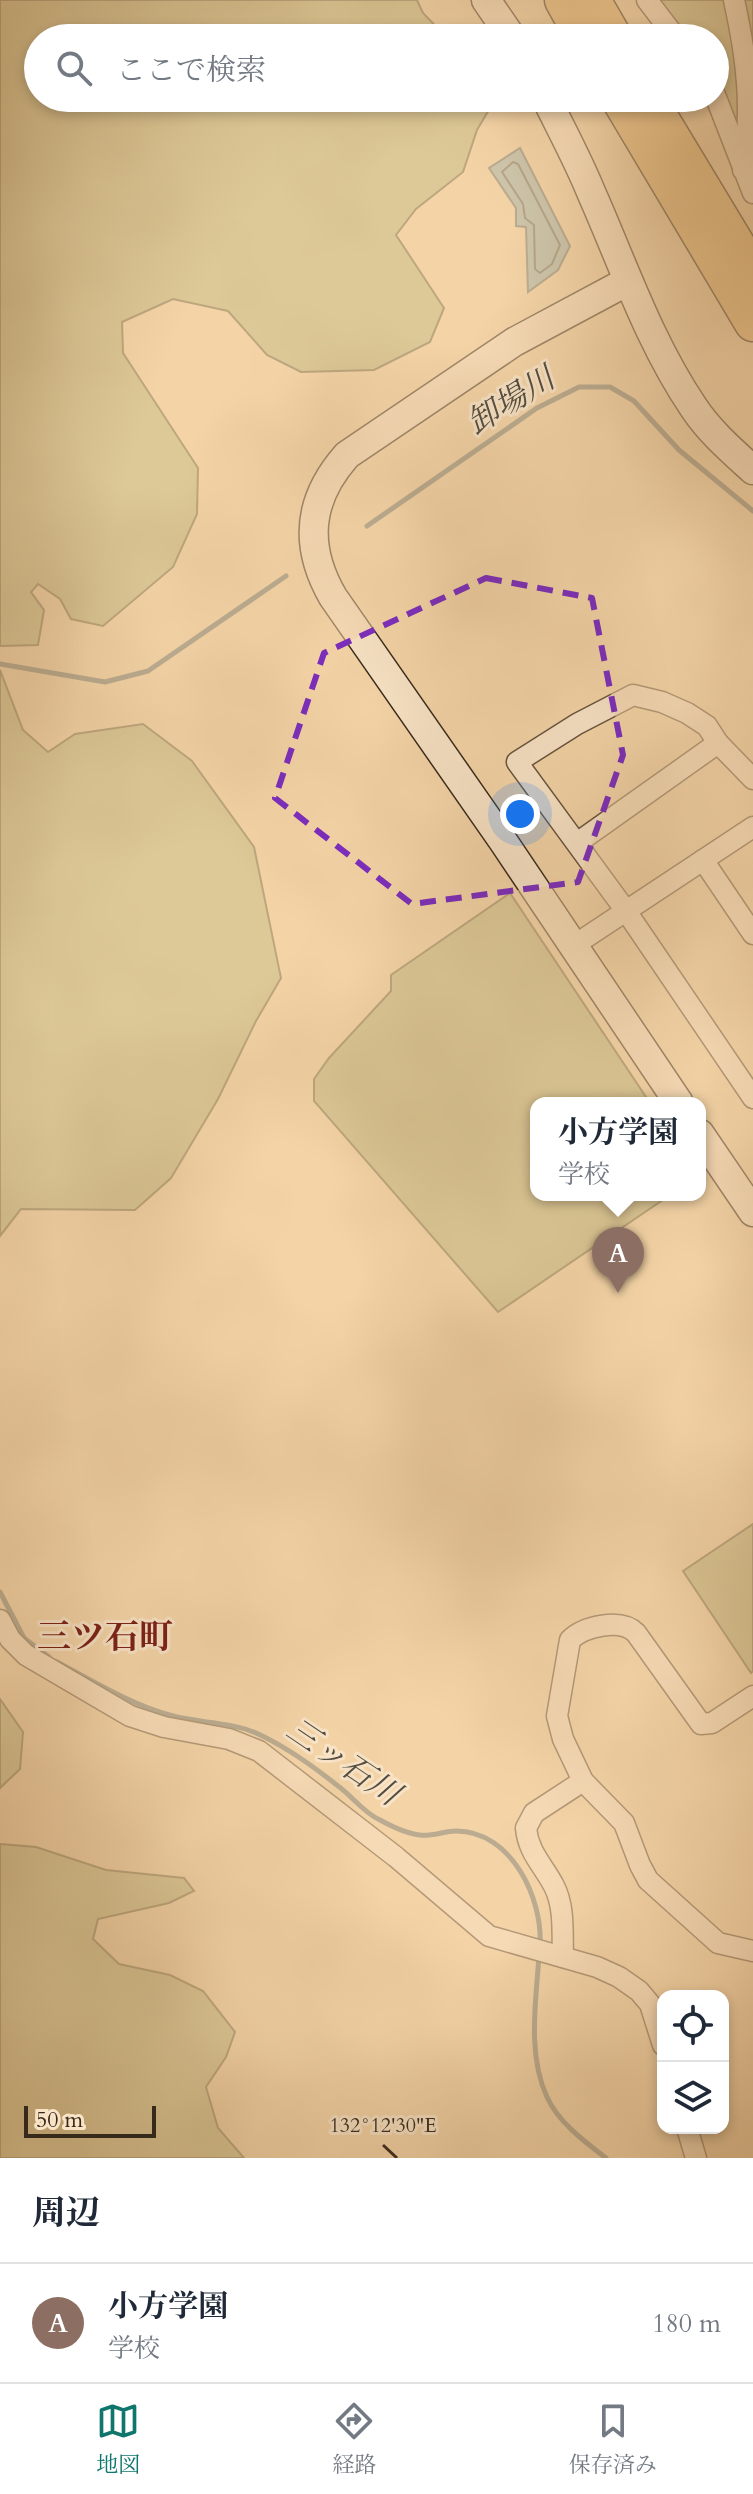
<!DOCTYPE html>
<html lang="ja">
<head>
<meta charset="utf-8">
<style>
  :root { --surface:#fff; --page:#f6f6f7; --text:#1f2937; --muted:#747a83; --line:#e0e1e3; --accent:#0f766e }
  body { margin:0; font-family:Cardo,"Noto Serif JP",serif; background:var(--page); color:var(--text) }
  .controls { position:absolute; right:24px; bottom:24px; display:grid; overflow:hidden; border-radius:16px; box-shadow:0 4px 12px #0003 }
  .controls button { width:72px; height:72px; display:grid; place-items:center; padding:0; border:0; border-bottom:2px solid var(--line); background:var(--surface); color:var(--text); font:40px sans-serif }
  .scale { position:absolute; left:24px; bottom:20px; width:132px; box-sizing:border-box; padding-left:8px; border:4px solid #382a1b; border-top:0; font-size:22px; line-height:28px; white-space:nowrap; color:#382a1b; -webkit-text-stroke:6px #f8e3c6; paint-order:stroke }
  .you { position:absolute; left:520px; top:814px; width:28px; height:28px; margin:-20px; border:6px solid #fff; border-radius:50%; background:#1a73e8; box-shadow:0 0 0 12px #1a73e833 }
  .badge { display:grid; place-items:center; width:52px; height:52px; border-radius:50%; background:var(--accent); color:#fff; font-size:26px; font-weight:700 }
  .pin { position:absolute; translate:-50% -66px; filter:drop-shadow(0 2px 4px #0008) }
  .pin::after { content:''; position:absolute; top:42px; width:28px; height:24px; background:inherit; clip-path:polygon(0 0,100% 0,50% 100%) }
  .popup { position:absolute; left:530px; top:1097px; width:176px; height:104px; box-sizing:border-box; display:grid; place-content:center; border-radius:16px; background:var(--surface); filter:drop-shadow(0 2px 6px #0005); font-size:26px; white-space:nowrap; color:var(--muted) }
  .popup b { font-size:30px; color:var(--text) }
  .popup::after { content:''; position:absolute; left:50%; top:100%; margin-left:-16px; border:16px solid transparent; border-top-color:var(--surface) }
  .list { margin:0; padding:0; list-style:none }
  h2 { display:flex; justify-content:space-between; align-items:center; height:104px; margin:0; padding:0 32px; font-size:34px }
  h2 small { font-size:26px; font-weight:400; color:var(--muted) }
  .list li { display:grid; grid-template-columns:52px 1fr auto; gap:24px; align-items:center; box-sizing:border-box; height:120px; padding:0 32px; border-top:2px solid var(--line) }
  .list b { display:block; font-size:30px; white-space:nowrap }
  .list p { margin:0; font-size:26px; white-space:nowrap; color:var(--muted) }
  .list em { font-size:26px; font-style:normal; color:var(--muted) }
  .icon { flex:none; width:44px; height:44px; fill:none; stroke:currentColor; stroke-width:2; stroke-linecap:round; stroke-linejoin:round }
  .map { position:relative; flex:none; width:753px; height:2158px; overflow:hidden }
  .search { position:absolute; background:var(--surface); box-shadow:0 4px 12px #0003; left:24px; right:24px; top:24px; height:88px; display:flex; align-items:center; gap:20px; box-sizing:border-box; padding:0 28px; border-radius:44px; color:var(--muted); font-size:30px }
  .sheet { height:224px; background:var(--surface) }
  nav { display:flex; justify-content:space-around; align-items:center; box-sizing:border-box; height:112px; border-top:2px solid var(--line); background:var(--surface); font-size:22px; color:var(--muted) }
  nav a { display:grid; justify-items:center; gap:4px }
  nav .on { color:var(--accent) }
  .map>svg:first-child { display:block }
  .green { fill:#c1bb83; stroke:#7c724f; stroke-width:2 }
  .water { fill:#a0b5b2; stroke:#767d76; stroke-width:2 }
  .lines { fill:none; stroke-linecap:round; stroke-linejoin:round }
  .shore { stroke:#6c7066; stroke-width:2 }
  .stream { stroke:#767d76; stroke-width:5 }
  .street-casing { stroke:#67543e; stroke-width:23 }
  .secondary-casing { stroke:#382a1b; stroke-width:31 }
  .highway-casing { stroke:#382a1b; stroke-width:39 }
  .street { stroke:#f8e3c6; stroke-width:20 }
  .secondary { stroke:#f8e3c6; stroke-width:28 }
  .highway { stroke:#eaba74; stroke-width:36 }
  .marked { fill:none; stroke:#7b2cbf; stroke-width:6; stroke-dasharray:16 10; stroke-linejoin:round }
  .ticks { fill:none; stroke:#382a1b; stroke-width:3 }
  .labels { text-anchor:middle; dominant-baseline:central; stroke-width:6; stroke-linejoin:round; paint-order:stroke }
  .water-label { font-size:32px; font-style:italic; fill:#524d41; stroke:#f8e3c6 }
  .quarter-label { font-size:34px; font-weight:bold; fill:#7a1f14; stroke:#f8e3c6 }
  .ticks-label { font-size:20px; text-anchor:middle; fill:#382a1b; stroke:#f8e3c6; stroke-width:6; stroke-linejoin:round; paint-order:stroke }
</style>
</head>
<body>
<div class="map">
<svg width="753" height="2158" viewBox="0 0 753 2158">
  <rect width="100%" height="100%" fill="#f4d4a7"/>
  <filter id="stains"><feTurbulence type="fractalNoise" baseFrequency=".0025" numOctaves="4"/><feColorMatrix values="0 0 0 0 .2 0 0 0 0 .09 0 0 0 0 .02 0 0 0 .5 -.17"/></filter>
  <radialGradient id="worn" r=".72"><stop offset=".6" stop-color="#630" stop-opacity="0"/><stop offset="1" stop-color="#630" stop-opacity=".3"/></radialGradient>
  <g class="green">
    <polygon points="0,0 417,0 423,13 447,38 38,38 38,98 496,98 477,130 463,172 416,209 396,235 444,308 430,342 374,370 301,372 267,355 228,311 173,299 122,322 123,353 198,468 197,514 173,567 103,626 71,619 60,599 38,584 31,592 44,610 38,645 0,646"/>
    <polygon points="654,0 753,0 753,174 715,87 715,38 678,38"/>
    <polygon points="0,670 23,730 48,752 75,734 143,724 192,761 254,847 281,978 256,1021 218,1099 171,1178 135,1210 21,1209 0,1236"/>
    <polygon points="510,893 650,1103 536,1103 536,1195 670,1195 498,1312 314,1101 314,1079 329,1058 391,991 391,975"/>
    <polygon points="753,1524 753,1671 751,1673 683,1571"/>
    <polygon points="0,1699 23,1732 20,1769 0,1788"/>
    <polygon points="0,1844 36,1847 106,1870 184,1878 194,1891 169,1903 98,1919 93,1939 119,1964 170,1975 203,1991 235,2032 226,2057 206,2087 218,2128 244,2158 0,2158"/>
  </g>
  <polygon class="water" points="520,148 570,246 558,270 528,292 526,227 516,226 516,208 489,168"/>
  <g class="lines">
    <polygon class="shore" points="513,162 518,164 560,245 552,264 540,273 535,269 534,225 525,218 523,204 502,172"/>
    <g class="stream">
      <polyline points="367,526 537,408 579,387 610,387 634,401 679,450 753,511"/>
      <polyline points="0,664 105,682 148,671 286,576"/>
      <polyline points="0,1592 24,1638 49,1657"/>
      <path d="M57 1662C94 1682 132 1705 173 1716 199 1723 231 1722 256 1733 285 1746 313 1766 338 1786 352 1796 364 1813 380 1820 391 1826 408 1834 420 1835 431 1837 444 1831 456 1831 512 1831 543 1899 540 1946"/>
      <path d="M539 1956C536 2001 527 2054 547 2097 558 2122 585 2142 606 2158"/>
    </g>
    <g class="street-casing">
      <g id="street">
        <polyline points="647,0 676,38"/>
        <path d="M734 0C747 58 753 111 743 170"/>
        <polyline points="715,95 753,193"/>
        <polyline points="753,779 718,743 707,726 687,713 662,702 633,695 577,724 517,762 626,911 753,1098"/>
        <polyline points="577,843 718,743"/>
        <polyline points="703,860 753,934"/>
        <polyline points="573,946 753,827"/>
        <polyline points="0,1620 10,1639 26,1655 130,1716 164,1727 229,1739 259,1751 396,1857 489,1936 597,1967 619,1977 639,1991 650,2004 663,2045"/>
        <path d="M753 1696 712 1723 701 1724 636 1633C621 1618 584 1626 570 1640L557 1716 563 1739 583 1781 624 1823 640 1865 648 1880 718 1943 753 1951"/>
        <path d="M563 1957C562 1934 565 1907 554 1886 543 1865 528 1852 526 1828L534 1813 583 1781"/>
        <polyline points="687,2128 696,2158"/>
      </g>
    </g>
    <g class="secondary-casing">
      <g id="secondary">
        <polyline points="486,0 512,38"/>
        <path d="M546 98C561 129 578 160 591 192 623 264 649 342 694 408 710 432 732 451 753 470"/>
        <path d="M628 281 514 342 347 455C308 499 303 545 333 597L503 841 679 1103"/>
        <polyline points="700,1134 753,1212"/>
      </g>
    </g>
    <g class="highway-casing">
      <g id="highway">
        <polyline points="563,0 584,38"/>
        <polyline points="592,0 614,38"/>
        <polyline points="619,98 753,323"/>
        <polyline points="648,98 753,272"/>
      </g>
    </g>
    <use href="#street" class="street"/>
    <use href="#secondary" class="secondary"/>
    <use href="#highway" class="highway"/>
  </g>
  <path d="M0 0H753V2158H0ZM486 578 592 598 623 755 578 882 412 904 275 798 324 653Z" fill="#f4d4a7" fill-opacity=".55" fill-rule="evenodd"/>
  <path class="marked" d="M486 578 592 598 623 755 578 882 412 904 275 798 324 653Z"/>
  <path class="ticks" d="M383 2145 397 2158"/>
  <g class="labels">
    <g class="water-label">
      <text transform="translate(511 401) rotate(-32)">卸場川</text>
      <text transform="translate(343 1762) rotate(34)">三ッ石川</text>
    </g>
    <g class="quarter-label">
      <text x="105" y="1637">三ツ石町</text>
    </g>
  </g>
  <g class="ticks-label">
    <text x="383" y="2132">132°12'30"E</text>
  </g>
  <rect width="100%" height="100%" filter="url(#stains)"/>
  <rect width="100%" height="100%" fill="url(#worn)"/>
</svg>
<div class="controls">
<button><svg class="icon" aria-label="locate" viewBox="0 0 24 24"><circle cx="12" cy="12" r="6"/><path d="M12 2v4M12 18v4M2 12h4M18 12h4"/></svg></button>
<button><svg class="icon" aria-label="layers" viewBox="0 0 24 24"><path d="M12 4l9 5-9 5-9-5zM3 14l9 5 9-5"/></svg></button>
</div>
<div class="scale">50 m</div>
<div class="you"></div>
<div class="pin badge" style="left:618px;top:1293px;background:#8d6e63">A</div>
<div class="popup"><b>小方学園</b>学校</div>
<div class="search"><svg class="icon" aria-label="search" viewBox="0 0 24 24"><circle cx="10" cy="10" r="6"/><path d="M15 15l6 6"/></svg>ここで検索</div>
</div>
<section class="sheet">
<h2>周辺<small></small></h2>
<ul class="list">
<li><span class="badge" style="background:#8d6e63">A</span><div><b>小方学園</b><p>学校</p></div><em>180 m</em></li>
</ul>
</section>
<nav>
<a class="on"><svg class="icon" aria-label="map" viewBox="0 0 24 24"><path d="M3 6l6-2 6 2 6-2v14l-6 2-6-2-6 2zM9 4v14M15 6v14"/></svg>地図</a>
<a><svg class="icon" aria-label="directions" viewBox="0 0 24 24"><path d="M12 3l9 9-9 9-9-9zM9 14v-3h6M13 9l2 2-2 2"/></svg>経路</a>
<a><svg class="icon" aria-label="saved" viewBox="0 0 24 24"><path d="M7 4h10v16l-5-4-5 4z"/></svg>保存済み</a>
</nav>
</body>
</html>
